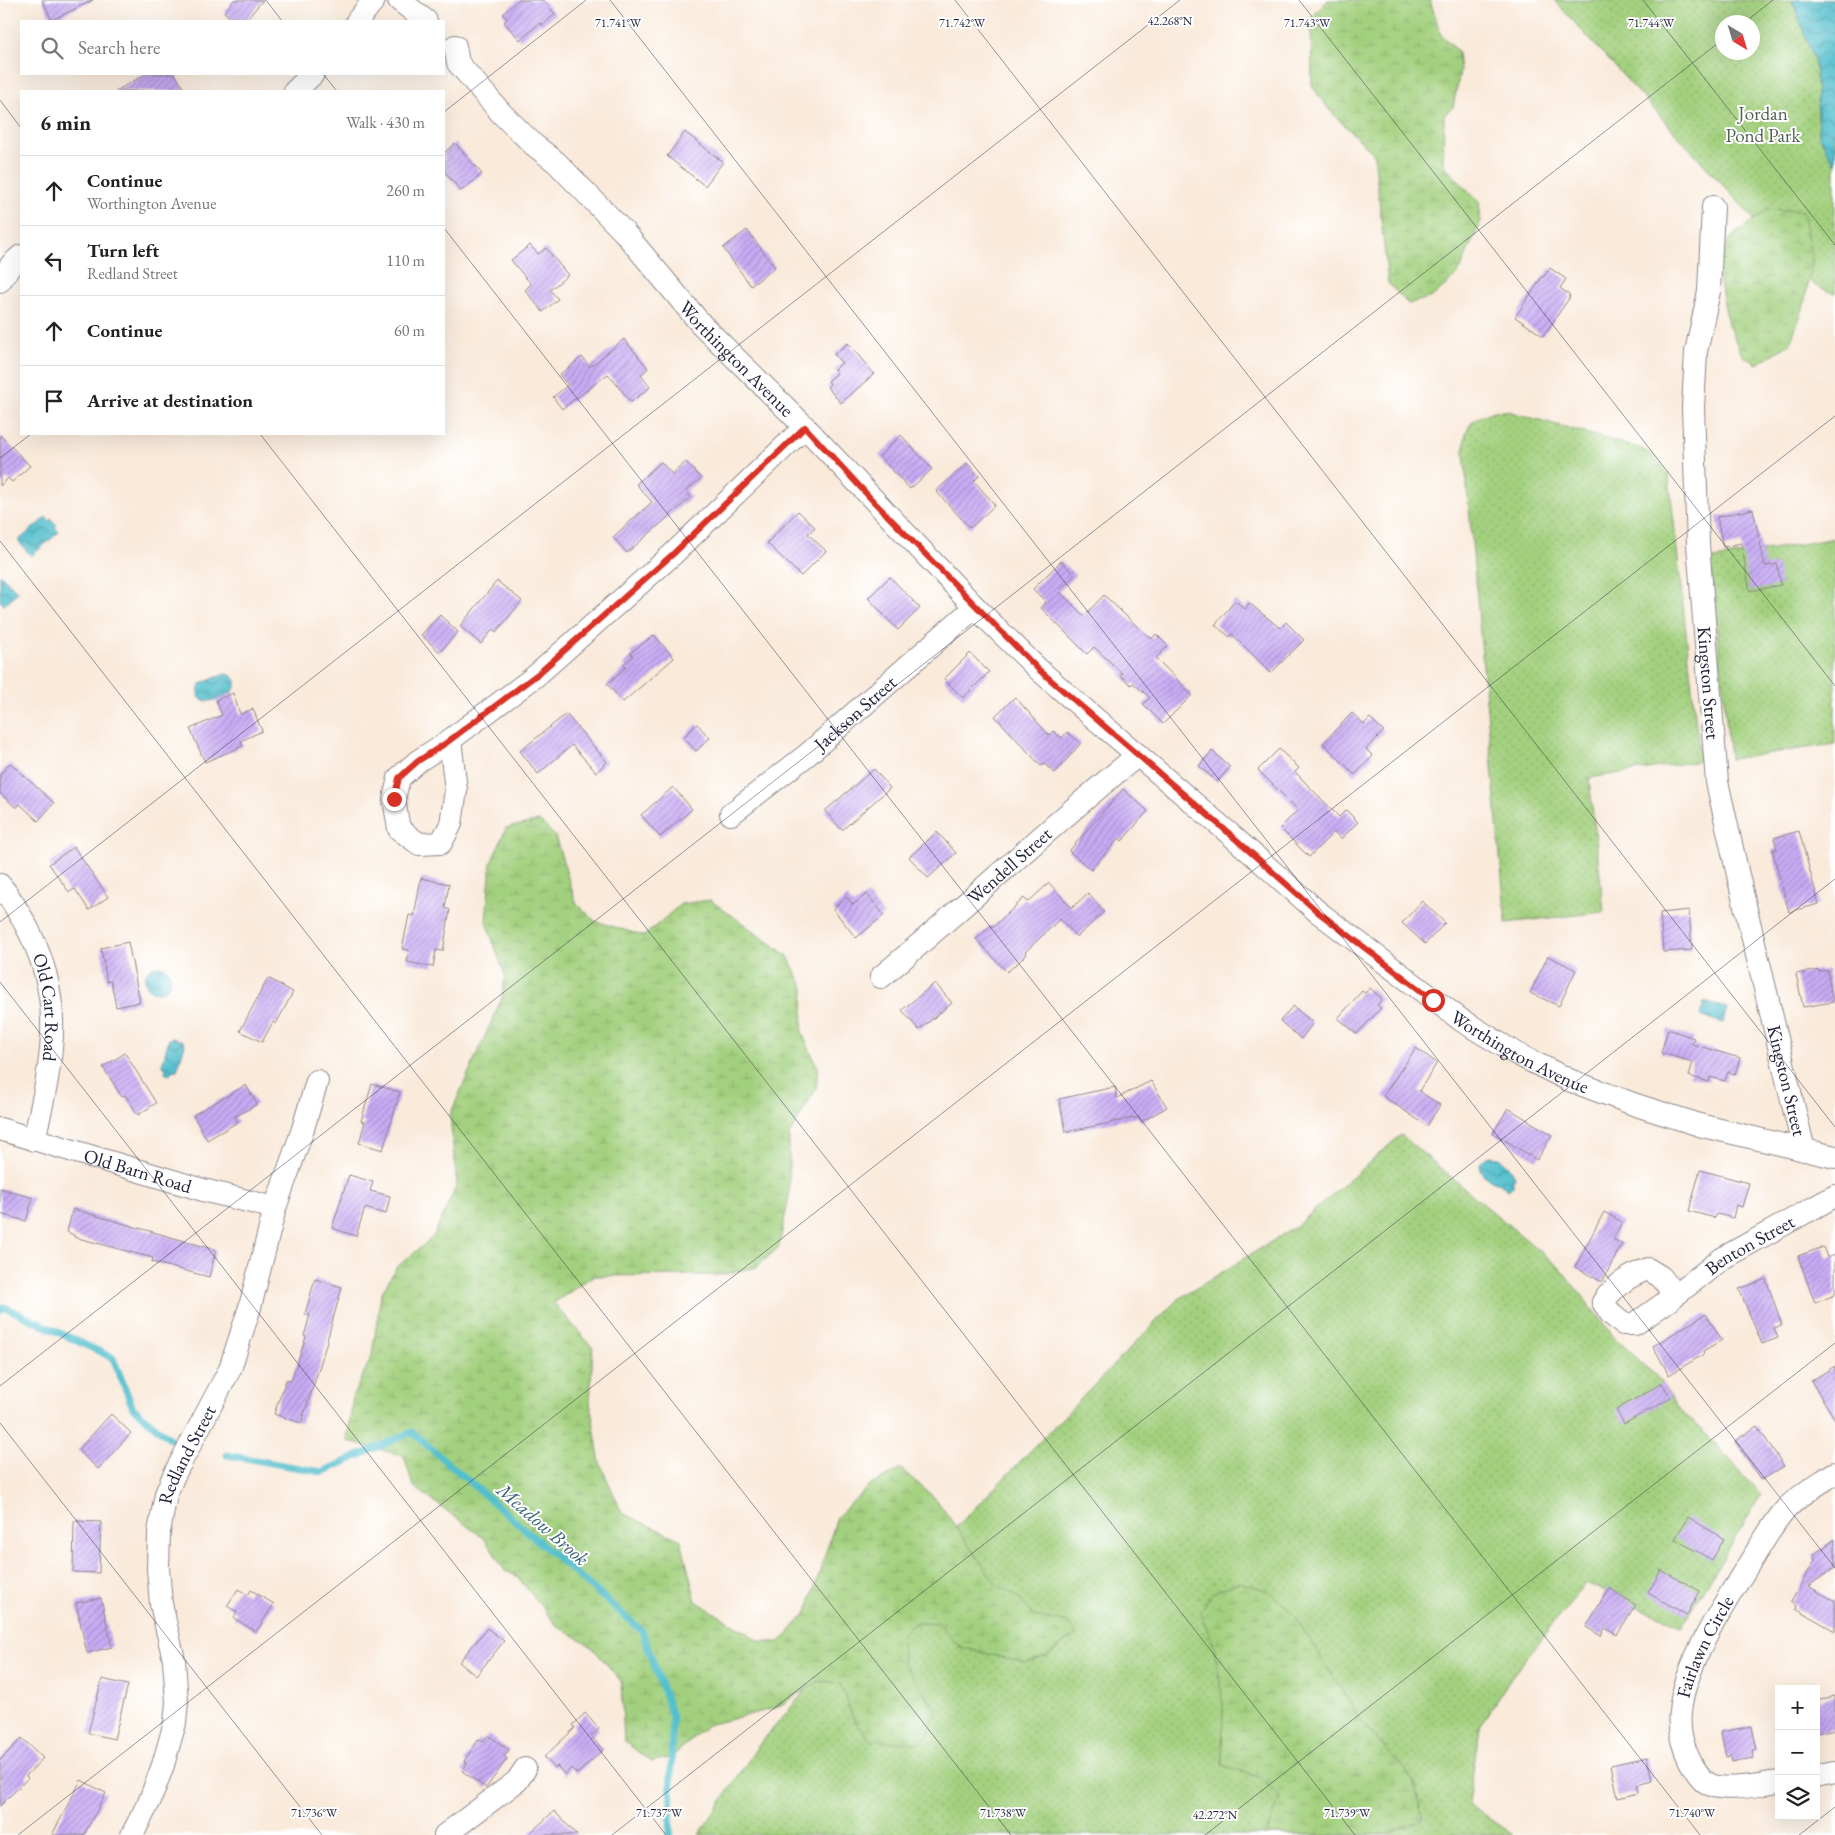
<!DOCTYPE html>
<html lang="en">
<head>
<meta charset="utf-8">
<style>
  :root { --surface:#fff; --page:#f6f6f6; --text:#222; --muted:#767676; --line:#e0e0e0 }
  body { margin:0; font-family:"EB Garamond",serif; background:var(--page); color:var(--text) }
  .controls { position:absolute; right:15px; bottom:15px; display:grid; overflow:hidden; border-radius:0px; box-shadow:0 5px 20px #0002 }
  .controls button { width:45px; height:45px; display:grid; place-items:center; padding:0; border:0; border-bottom:1px solid var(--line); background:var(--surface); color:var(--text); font:25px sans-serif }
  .compass { position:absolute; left:1715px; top:15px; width:45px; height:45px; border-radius:50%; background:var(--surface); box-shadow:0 5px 20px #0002; rotate:142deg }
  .stop { position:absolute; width:15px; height:15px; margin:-11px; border:4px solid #d93025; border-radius:50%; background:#fff }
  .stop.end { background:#d93025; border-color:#fff; box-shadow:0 1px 5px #0008 }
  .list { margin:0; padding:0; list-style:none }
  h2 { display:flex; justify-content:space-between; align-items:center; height:65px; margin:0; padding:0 20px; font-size:21px }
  h2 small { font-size:16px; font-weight:400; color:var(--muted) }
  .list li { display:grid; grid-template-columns:32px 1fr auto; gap:15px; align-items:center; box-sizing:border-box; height:70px; padding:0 20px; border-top:1px solid var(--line) }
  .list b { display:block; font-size:19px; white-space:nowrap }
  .list p { margin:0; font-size:16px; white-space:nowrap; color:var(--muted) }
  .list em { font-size:16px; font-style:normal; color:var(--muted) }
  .icon { flex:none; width:28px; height:28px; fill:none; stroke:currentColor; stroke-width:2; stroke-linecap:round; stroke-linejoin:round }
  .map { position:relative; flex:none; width:1835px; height:1835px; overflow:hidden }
  .search { position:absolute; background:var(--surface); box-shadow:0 5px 20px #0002; left:20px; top:20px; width:425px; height:55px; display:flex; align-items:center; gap:12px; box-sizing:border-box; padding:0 18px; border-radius:0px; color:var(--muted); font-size:19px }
  .panel { position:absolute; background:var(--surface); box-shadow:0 5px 20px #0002; left:20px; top:90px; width:425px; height:345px; border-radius:0px }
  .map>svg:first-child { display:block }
  .grass { fill:url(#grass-dots); stroke:#62795c; fill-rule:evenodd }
  .wetland { fill:url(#wetland-marsh); stroke:#62795c }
  .water { fill:url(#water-waves); stroke:#3a7084 }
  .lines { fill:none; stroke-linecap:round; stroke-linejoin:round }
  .stream { stroke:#53bfcd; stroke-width:7 }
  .building { fill:url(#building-hatch) }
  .street-casing { stroke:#8e868a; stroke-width:24 }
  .street { stroke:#fff; stroke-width:22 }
  .route { stroke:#d93025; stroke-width:6 }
  .ticks { fill:none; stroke:#22223b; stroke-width:1; stroke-opacity:0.45 }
  .labels { text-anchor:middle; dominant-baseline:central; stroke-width:4; stroke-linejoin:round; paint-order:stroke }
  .park-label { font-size:19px; fill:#4f5f52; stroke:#fff }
  .street-label { font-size:19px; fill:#22223b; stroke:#fff }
  .water-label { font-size:20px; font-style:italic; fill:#366175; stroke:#fff }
  .ticks-label { font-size:12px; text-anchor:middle; fill:#22223b; stroke:#fff; stroke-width:4; stroke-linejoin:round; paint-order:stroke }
</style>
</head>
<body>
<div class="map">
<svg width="1835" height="1835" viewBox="0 0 1835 1835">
  <defs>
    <pattern id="grass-dots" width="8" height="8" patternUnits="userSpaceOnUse" patternTransform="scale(1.25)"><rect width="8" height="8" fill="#a3d07e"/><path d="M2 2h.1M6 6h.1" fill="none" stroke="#8cb26e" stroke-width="1.8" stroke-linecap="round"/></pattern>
    <pattern id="wetland-marsh" width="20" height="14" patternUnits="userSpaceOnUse" patternTransform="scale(1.25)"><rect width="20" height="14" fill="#a3d07e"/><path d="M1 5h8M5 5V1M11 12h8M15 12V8" fill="none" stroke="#8cb26e"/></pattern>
    <pattern id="water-waves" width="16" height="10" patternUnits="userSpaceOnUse" patternTransform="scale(1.25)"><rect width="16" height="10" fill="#53bfcd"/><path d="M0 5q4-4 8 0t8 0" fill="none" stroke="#449ba8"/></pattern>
    <pattern id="building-hatch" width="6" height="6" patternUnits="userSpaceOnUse" patternTransform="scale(1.25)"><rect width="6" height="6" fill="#c9acf5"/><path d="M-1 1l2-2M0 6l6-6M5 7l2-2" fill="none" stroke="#a38cc8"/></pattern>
  </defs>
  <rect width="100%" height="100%" fill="#fff"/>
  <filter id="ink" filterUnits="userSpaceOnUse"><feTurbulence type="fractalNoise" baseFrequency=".02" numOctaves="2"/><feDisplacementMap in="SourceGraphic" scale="10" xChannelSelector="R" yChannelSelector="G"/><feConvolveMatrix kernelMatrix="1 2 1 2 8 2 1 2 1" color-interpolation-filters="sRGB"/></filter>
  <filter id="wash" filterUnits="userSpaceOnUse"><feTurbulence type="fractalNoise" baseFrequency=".0096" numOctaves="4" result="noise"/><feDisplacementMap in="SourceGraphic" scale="20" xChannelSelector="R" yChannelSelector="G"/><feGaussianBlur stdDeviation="1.12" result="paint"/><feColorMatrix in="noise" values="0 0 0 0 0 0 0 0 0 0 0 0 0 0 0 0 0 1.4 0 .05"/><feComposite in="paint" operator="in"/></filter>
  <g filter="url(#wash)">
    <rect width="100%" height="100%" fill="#f9eada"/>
    <g class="grass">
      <path d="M1554 0H1835V294L1814 285ZM1722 22H1752V52H1722Z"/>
      <path d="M1495 411H1508L1642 449C1656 456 1662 463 1669 477L1700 761 1589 778 1604 912 1506 923 1464 453C1464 427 1470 418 1495 411Z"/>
      <polygon points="1835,538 1835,744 1730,759 1710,560"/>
      <polygon points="1401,1135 1560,1268 1614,1337 1657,1377 1680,1410 1715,1443 1761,1495 1682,1627 1586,1583 1512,1676 1480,1726 1468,1804 1513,1835 699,1835 758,1746 863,1623 1177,1300 1295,1227"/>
    </g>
    <g class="wetland">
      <polygon points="1328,0 1430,0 1441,35 1458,51 1460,72 1453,107 1444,115 1443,164 1479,202 1481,221 1458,274 1432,297 1408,304 1388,283 1374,154 1330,111 1312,86 1311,18"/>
      <polygon points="1768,209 1803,211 1812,262 1803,309 1790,344 1757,364 1742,355 1728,324 1715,257 1735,234"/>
      <polygon points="539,821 555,836 576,903 595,921 644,936 681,904 710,900 787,955 804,988 802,1033 818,1068 816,1089 789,1135 789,1196 779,1247 757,1267 720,1275 593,1276 554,1303 593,1348 590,1402 600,1463 622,1513 681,1540 696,1601 761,1642 780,1642 807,1612 837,1517 869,1486 901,1469 936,1499 997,1585 1019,1598 1034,1616 1068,1623 1077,1634 1047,1656 1025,1663 960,1647 938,1622 912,1624 901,1636 903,1663 937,1711 928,1735 916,1743 872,1741 854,1720 840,1683 819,1681 776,1708 707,1725 672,1757 651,1762 624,1741 621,1681 591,1646 555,1624 517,1576 505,1571 485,1539 413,1486 404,1456 347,1441 353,1396 372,1356 381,1294 396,1268 433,1237 457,1185 450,1115 502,998 505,975 486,922 491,863 506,828"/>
      <polygon points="1239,1582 1269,1591 1293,1613 1363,1724 1413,1779 1423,1819 1386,1835 1264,1835 1268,1829 1280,1797 1260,1777 1222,1765 1223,1702 1214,1646 1200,1611 1214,1592"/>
    </g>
    <g class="water">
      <polygon points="1792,0 1835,0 1835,164 1819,135 1815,62"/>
      <polygon points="46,517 49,521 51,519 57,525 55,527 59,532 31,556 18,541"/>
      <polygon points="0,574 18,592 4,605 0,601"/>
      <path d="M225 674C236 675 240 683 232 692 220 697 209 707 198 696L199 687 202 683Z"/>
      <circle cx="158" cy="979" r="13"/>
      <polygon points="1704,1002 1727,1008 1723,1023 1700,1016"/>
      <polygon points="172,1038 183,1041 185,1045 177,1070 171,1071 170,1075 165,1073 166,1069 162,1065 169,1039"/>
      <path d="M1492 1156C1504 1159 1510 1166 1515 1177L1512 1182 1514 1185 1508 1190C1501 1182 1478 1178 1480 1165 1481 1159 1487 1157 1492 1156Z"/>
    </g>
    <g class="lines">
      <g class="stream">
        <polyline points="0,1310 5,1307 113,1358 133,1408 170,1439"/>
        <polyline points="227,1455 322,1472 412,1432 642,1631 672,1716 670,1835"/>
      </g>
    </g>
    <g id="blocks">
      <g class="building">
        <polygon points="42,0 93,0 52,20"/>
        <polygon points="234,0 263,0 245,21 235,21 224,12"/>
        <polygon points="518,0 543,0 555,14 542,25 540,23 520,40 504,22 507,19 503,14"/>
        <polygon points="146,74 175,74 185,91 116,91"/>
        <polygon points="685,132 723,162 705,186 667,156"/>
        <polygon points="455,143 482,174 461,191 444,171 444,153"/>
        <polygon points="747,230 775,267 751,286 723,248"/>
        <polygon points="530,245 538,254 546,248 568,275 550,290 558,299 543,312 525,290 531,284 511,260"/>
        <polygon points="1550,268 1566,279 1560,288 1570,295 1568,297 1570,297 1543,336 1515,317 1543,276 1544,277"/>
        <polygon points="624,339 648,368 641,375 650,387 631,402 608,374 562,409 553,397 568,385 559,375 582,357 590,367"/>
        <polygon points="848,343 874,374 841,403 827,387 830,384 828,381 837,373 834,370 842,363 834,354"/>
        <polygon points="0,435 30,466 12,482 8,478 0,486"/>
        <polygon points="901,435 932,469 910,489 879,456"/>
        <polygon points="661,462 672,474 686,462 701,478 686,491 691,497 627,553 613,537 652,502 636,484"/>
        <polygon points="967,463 979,476 974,481 995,505 970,528 936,491"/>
        <polygon points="1753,509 1765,566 1777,564 1781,585 1750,591 1741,543 1723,547 1717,517"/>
        <polygon points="798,511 815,527 808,534 826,551 801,576 767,543"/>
        <polygon points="1061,561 1075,575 1059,591 1084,616 1104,595 1144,633 1152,639 1156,634 1168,646 1156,658 1192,695 1163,724 1143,704 1150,698 1133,683 1131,685 1120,675 1122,673 1094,647 1087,654 1041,608 1046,602 1033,589"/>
        <polygon points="890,577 920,608 898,630 868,598"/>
        <polygon points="497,581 522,601 496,632 493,629 481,644 460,626"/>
        <polygon points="1235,601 1245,609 1249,603 1280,628 1286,622 1304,640 1271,673 1232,634 1230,637 1215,625"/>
        <polygon points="440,615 458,632 440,652 421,635"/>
        <polygon points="654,635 674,658 623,702 607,684 626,667 623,664 633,656 630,653"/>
        <polygon points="970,653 989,672 963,698 944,679"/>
        <polygon points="233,693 240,714 253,709 262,731 241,741 243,746 205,762 190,729 222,715 216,700"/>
        <polygon points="1015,697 1049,735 1053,731 1062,738 1067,732 1081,743 1055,773 1044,764 1041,766 995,716"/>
        <polygon points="1352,713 1364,724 1370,718 1384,731 1366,749 1373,756 1355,775 1323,743"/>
        <polygon points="566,714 607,762 596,772 572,745 538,774 520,751"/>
        <polygon points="697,724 710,738 696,751 683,737"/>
        <polygon points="1279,749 1299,768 1295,772 1339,817 1346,810 1358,822 1341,839 1334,832 1309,857 1280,828 1298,810 1258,770"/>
        <polygon points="1212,751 1230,767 1217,782 1199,766"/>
        <polygon points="10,763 54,803 38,821 20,804 16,808 0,793 0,774"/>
        <polygon points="874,769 890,788 842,830 825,811"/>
        <polygon points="673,787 692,809 660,837 641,815"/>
        <polygon points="1123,789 1148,811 1122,841 1119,838 1091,870 1069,851"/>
        <polygon points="1799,831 1819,904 1789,912 1772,850 1777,849 1774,838"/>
        <polygon points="937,832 956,853 928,878 909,857"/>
        <polygon points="74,847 108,897 89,910 75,889 69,892 49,864"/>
        <polygon points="421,878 449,884 445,908 450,910 443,951 436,950 433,967 407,962 409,950 402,949 409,915 414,916"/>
        <polygon points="1049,883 1072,908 1088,893 1104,912 1077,937 1060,919 1025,952 1026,953 1023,958 1007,972 976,939 991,925 993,927 1024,898 1028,902"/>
        <polygon points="867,894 884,915 856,938 833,909 847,897 853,905"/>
        <polygon points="1422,901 1445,923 1425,944 1402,923"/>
        <polygon points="1689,910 1692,950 1663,952 1660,913"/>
        <polygon points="128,942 140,1002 116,1007 111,981 107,982 101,948"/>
        <polygon points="1548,956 1576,970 1559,1006 1530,993"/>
        <polygon points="1819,970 1819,972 1827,970 1833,1002 1803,1007 1796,974"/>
        <polygon points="268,978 293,992 276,1024 273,1022 262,1042 240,1031"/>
        <polygon points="935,983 952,1003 919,1030 902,1010"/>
        <polygon points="1370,988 1382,999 1377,1005 1381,1008 1357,1034 1338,1018 1362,991 1365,993"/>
        <polygon points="1293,1006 1313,1023 1301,1039 1280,1021"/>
        <polygon points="1668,1029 1694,1038 1692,1044 1740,1058 1735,1074 1728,1072 1725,1081 1710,1077 1709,1082 1689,1076 1693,1062 1661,1053"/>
        <polygon points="1416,1048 1437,1063 1419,1091 1440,1105 1427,1126 1383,1096"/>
        <polygon points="125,1053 156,1103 138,1115 125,1095 122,1097 103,1067"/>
        <polygon points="1151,1081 1167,1107 1141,1122 1138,1117 1066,1132 1059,1099 1115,1087 1117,1098"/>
        <polygon points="372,1084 400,1092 383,1150 359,1143 365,1122 361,1121"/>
        <polygon points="246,1085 257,1104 235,1117 238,1122 207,1140 193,1115"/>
        <polygon points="1508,1108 1552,1135 1537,1160 1493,1133"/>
        <polygon points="1700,1170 1749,1183 1742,1207 1736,1205 1733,1218 1717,1214 1715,1218 1689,1211"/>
        <polygon points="349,1175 373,1182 370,1191 390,1196 386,1214 365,1208 356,1236 332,1228"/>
        <polygon points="0,1188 33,1198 26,1221 0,1214"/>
        <polygon points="73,1209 216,1250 209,1277 152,1262 153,1258 74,1237 74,1235 67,1232"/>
        <polygon points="1604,1212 1622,1222 1613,1239 1622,1244 1602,1282 1575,1267"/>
        <polygon points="1823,1247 1827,1257 1835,1254 1835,1295 1815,1303 1798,1256"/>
        <polygon points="315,1279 342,1287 319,1369 301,1423 274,1414 286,1380 291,1381 306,1337 304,1336 310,1315 305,1314"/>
        <polygon points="1766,1279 1782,1325 1774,1328 1778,1338 1762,1344 1739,1289"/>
        <polygon points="1706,1314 1722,1340 1703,1351 1704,1354 1669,1375 1653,1346"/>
        <polygon points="1835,1366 1835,1419 1811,1381"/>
        <polygon points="1662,1383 1671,1398 1624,1424 1616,1410"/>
        <polygon points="111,1414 131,1433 98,1469 78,1450"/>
        <polygon points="1757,1426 1784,1466 1762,1480 1735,1441"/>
        <polygon points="1688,1517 1724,1539 1712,1560 1675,1539"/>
        <polygon points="74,1521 101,1522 99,1573 73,1572"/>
        <polygon points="1835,1539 1835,1568 1808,1586 1835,1601 1835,1631 1796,1609 1797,1606 1791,1602 1815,1560 1813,1555"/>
        <polygon points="1661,1570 1700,1591 1687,1615 1648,1593"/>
        <polygon points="1609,1588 1636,1605 1617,1635 1605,1628 1601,1636 1586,1627"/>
        <polygon points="238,1589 248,1595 251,1590 274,1604 256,1632 234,1618 237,1612 227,1606"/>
        <polygon points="101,1598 112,1647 87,1653 76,1603"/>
        <polygon points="487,1628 504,1641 476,1676 459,1662"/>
        <polygon points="102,1679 128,1685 114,1739 88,1733"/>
        <polygon points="1835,1696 1835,1729 1816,1733 1816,1700"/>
        <polygon points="585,1713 599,1729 591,1736 603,1750 577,1774 571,1768 565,1775 557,1766 555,1768 544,1757 575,1728 573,1725"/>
        <polygon points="1752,1726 1757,1750 1752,1750 1753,1758 1732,1762 1731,1756 1726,1757 1721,1732"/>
        <polygon points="488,1735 509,1750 504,1757 507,1759 486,1788 462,1771 467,1764 464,1761 479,1739 483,1742"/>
        <polygon points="22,1738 43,1758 26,1776 28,1778 0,1806 0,1760"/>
        <polygon points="1647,1757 1652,1781 1637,1785 1639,1793 1618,1798 1611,1765"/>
        <polygon points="81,1780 106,1793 84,1835 52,1835"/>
        <polygon points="554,1811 577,1835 528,1835"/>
      </g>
    </g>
  </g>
  <g filter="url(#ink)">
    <use href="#blocks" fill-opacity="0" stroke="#8e868a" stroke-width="1"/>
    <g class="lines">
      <g class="street-casing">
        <g id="street">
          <polyline points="399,0 426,21"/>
          <polyline points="357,21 374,0"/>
          <path id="s1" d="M455 46 458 63 502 114 534 145 556 162 624 232 701 324 805 427 975 607 1038 669 1071 698 1231 835 1318 912 1461 1020 1515 1053 1569 1080 1636 1105 1703 1126 1835 1157"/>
          <polyline points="295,91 313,74"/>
          <path id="s2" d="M1713 207 1709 291 1696 352 1693 408 1698 544 1717 782 1743 897 1804 1150"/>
          <polyline points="0,281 11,265 21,256"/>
          <polyline points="450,740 456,790 451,824 441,843 419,844 399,829 394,799 399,778 418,761 446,743 450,740 533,678 539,673 673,554 805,427"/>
          <path id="s3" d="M731 814 808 754 975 607"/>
          <path id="s4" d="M0 885C9 895 16 908 23 920 67 997 53 1058 34 1140"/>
          <path id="s5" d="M881 977C968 904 1050 826 1138 755"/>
          <path id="s6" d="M0 1129 203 1190 275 1208"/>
          <path id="s7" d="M1669 1300 1670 1288 1661 1277 1648 1269C1629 1276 1615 1285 1603 1302L1611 1314 1623 1324H1635L1669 1300 1723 1258 1835 1196"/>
          <polyline points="1816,1776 1835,1772"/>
          <path id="s8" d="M1779 1782C1761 1784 1727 1792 1711 1785 1702 1782 1696 1771 1691 1763 1683 1748 1678 1730 1680 1712 1684 1665 1725 1602 1750 1562 1762 1544 1772 1525 1786 1509 1800 1494 1819 1484 1835 1473"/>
          <path id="s9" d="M132 1835 150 1800 163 1765 175 1723 177 1702 174 1660 161 1604 158 1568 159 1532 166 1494 174 1475 230 1369 250 1307 275 1208 302 1132 317 1081"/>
          <polyline points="445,1835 517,1781 525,1769"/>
        </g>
      </g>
      <use href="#street" class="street"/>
    </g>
  </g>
  <g class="lines" filter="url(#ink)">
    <polyline class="route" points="394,799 399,778 418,761 446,743 539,673 673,554 805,427 874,502 1038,669 1231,835 1318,912 1433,1000"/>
  </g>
  <path class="ticks" d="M266 0 282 21M610 0 1835 1568M955 0 1835 1127M1299 0 1835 686M1643 0 1835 245M1745 22 1773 0M323 74 337 91M0 100 21 128M444 112 586 0M444 228 1700 1835M260 434 1355 1835M0 458 31 434M0 541 1011 1835M0 922 1180 0M0 982 666 1835M0 1386 1722 40M0 1423 322 1835M18 1835 1835 416M612 1835 1835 879M1205 1835 1835 1343M1799 1835 1835 1807"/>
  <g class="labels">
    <g class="park-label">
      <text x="1763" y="113">Jordan<tspan x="1763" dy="22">Pond Park</tspan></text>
    </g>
    <g class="street-label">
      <text stroke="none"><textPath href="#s1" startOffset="424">Worthington Avenue</textPath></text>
      <text stroke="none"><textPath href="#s2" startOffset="478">Kingston Street</textPath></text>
      <text stroke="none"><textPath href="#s3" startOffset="160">Jackson Street</textPath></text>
      <text stroke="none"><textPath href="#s5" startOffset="170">Wendell Street</textPath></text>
      <text stroke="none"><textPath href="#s4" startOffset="134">Old Cart Road</textPath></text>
      <text stroke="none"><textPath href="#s1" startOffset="1474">Worthington Avenue</textPath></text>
      <text stroke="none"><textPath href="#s2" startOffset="884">Kingston Street</textPath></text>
      <text stroke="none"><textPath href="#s6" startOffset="144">Old Barn Road</textPath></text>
      <text stroke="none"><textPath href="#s7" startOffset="280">Benton Street</textPath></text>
      <text stroke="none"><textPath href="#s9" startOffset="396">Redland Street</textPath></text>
      <text stroke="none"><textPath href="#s8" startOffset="222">Fairlawn Circle</textPath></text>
    </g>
    <g class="water-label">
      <text transform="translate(543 1524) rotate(41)">Meadow Brook</text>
    </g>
  </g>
  <g class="ticks-label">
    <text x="1170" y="25">42.268°N</text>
    <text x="618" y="27">71.741°W</text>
    <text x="962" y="27">71.742°W</text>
    <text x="1307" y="27">71.743°W</text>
    <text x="1651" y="27">71.744°W</text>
    <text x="314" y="1817">71.736°W</text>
    <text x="659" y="1817">71.737°W</text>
    <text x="1003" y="1817">71.738°W</text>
    <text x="1347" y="1817">71.739°W</text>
    <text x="1692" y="1817">71.740°W</text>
    <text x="1215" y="1819">42.272°N</text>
  </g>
</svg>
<div class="controls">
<button>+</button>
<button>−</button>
<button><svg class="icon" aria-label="layers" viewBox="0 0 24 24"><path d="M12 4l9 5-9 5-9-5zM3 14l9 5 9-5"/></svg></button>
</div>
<svg class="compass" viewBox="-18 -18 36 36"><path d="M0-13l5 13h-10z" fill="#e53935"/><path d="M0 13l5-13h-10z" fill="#767676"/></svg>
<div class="stop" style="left:1433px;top:1000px"></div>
<div class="stop end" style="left:394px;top:799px"></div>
<div class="search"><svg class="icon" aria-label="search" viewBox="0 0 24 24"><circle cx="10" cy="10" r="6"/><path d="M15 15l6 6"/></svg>Search here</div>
<section class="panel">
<h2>6 min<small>Walk · 430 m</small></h2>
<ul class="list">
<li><svg class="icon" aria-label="ahead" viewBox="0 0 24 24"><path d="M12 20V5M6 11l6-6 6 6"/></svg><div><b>Continue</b><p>Worthington Avenue</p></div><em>260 m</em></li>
<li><svg class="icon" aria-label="left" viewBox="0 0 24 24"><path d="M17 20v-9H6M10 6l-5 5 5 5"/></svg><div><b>Turn left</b><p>Redland Street</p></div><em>110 m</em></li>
<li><svg class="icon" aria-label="ahead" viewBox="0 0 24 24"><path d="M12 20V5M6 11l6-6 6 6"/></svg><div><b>Continue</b></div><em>60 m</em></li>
<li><svg class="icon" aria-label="arrive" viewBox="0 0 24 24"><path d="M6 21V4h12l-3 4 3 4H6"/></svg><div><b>Arrive at destination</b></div></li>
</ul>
</section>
</div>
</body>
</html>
